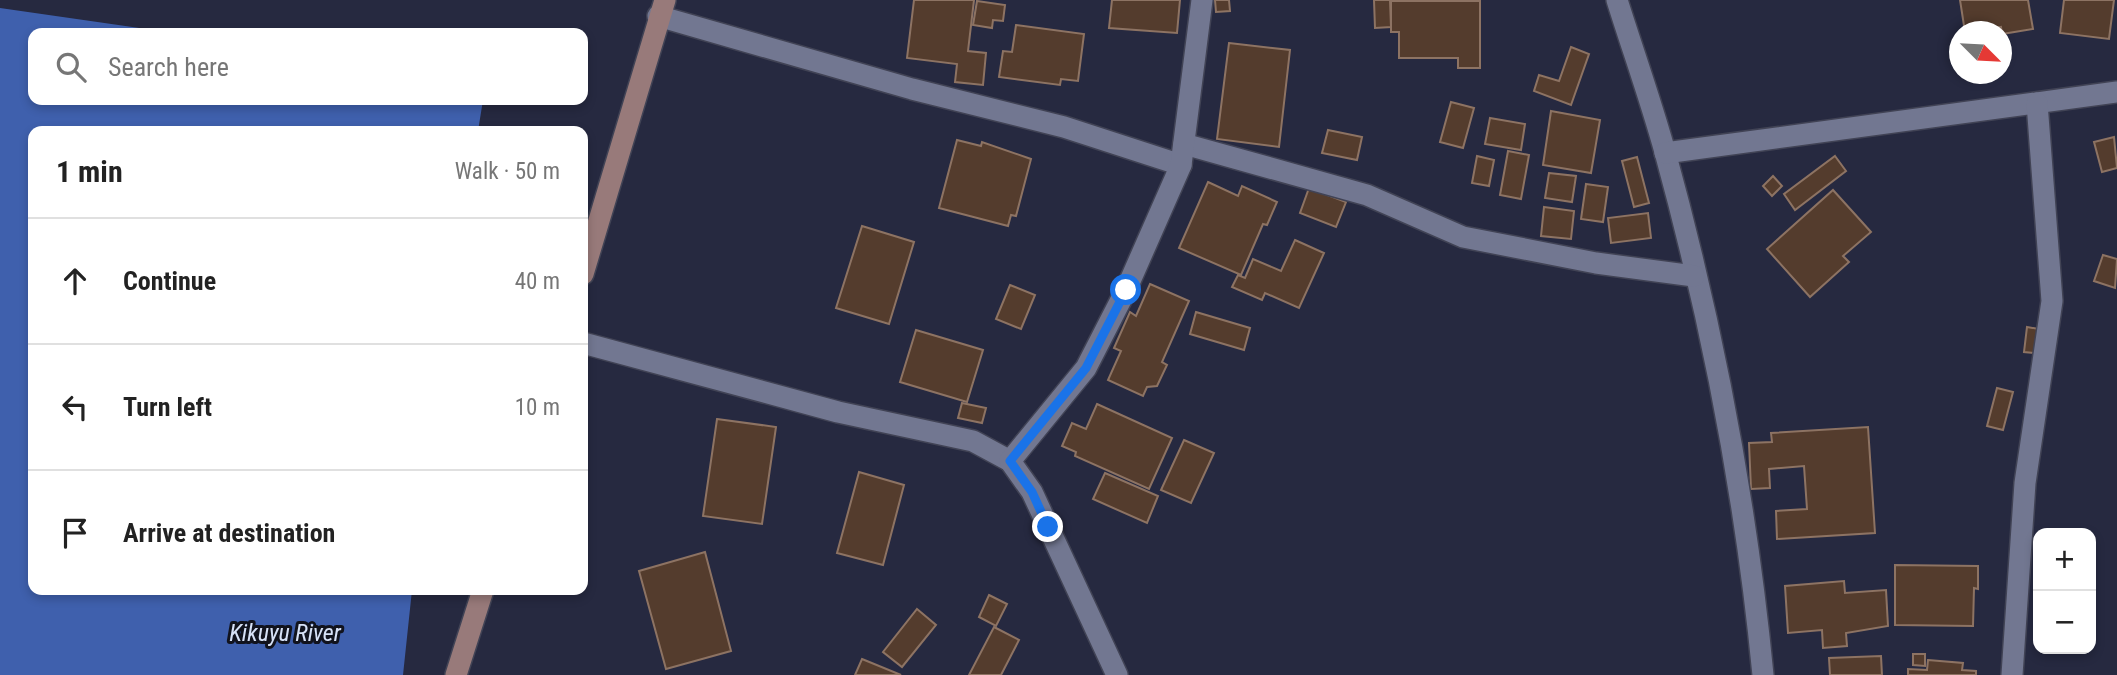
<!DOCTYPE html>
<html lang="en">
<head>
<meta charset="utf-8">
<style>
  :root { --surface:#fff; --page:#f2f2f2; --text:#222; --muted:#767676; --line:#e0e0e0 }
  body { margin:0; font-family:"Roboto Condensed",sans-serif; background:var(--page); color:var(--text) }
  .controls { position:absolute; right:21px; bottom:21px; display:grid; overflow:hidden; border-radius:14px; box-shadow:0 4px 10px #0003 }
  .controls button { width:63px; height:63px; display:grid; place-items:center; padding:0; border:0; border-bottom:2px solid var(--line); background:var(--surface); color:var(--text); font:35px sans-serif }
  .compass { position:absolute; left:1949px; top:21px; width:63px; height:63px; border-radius:50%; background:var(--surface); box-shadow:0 4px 10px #0003; rotate:114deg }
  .stop { position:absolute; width:21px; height:21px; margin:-16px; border:5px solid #1a73e8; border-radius:50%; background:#fff }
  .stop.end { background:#1a73e8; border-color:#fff; box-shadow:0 2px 7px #0008 }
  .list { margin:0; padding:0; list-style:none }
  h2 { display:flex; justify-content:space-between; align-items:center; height:91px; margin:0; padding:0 28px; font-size:30px }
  h2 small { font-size:23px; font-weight:400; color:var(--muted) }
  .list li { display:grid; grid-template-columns:46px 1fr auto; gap:21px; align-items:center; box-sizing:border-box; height:126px; padding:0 28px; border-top:2px solid var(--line) }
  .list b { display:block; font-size:26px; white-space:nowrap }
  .list em { font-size:23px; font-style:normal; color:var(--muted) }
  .icon { flex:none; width:38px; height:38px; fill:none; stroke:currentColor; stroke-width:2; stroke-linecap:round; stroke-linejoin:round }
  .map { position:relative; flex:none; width:2117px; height:675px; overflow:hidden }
  .search { position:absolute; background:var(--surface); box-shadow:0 4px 10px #0003; left:28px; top:28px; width:560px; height:77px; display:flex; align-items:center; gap:18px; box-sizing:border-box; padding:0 24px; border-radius:14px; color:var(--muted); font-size:26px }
  .panel { position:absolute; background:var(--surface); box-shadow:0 4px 10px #0003; left:28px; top:126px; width:560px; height:469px; border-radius:14px }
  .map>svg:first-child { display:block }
  .water { fill:#3f60ad }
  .building { fill:#543c2d; stroke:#8d7363; stroke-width:2 }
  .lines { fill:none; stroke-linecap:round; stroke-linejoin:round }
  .street-casing { stroke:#414355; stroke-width:24 }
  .secondary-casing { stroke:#414355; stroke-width:24 }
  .street { stroke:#727791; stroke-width:21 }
  .secondary { stroke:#987a7a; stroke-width:21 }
  .route { stroke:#1a73e8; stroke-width:9 }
  .labels { text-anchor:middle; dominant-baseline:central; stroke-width:6; stroke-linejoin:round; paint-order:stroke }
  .water-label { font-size:24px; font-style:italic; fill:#d7e2f7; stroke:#11131d }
</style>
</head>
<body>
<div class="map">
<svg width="2117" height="675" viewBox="0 0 2117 675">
  <rect width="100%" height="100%" fill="#262940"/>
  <polygon class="water" points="0,8 174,33 33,33 33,100 483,100 478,131 33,131 33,590 412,590 403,675 0,675"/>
  <g class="building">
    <polygon points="914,0 974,0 968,51 986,53 983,85 955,82 957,64 907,58"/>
    <polygon points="1112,0 1180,0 1177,33 1109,28"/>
    <polygon points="1215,0 1229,0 1230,11 1216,12"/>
    <polygon points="1374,0 1390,0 1391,27 1375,28"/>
    <polygon points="1960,0 2028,0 2033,29 2002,34 2001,27 1965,32"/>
    <polygon points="2064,0 2114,0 2109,39 2060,33"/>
    <polygon points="977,1 1005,5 1003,21 993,20 992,28 973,25"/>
    <polygon points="1391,1 1480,1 1480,68 1458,68 1458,58 1399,58 1399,32 1391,32"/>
    <polygon points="1016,25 1084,34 1078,81 1061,79 1060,85 999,77 1003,51 1012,52"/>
    <polygon points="1229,43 1290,50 1279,147 1217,139"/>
    <polygon points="1571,47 1589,54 1571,105 1534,91 1539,75 1559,81"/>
    <polygon points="1451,102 1474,108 1463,148 1440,142"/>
    <polygon points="1551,111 1600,120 1591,173 1543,165"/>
    <polygon points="1490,118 1525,124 1521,150 1485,144"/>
    <polygon points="1328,130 1362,137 1357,160 1322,153"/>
    <polygon points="2114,137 2117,168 2102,172 2094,142"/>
    <polygon points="957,140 981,146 982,142 1031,159 1016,216 1011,215 1008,226 939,208"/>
    <polygon points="1508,151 1529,155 1521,199 1500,195"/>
    <polygon points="1477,156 1494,160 1489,186 1472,183"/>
    <polygon points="1835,156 1846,171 1795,210 1784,194"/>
    <polygon points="1637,157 1649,203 1634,207 1622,161"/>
    <polygon points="1549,173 1576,176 1572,202 1545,198"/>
    <polygon points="1773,176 1782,186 1772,196 1763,186"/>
    <polygon points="1208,182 1238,196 1242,186 1277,202 1267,225 1263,224 1241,275 1179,248"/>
    <polygon points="1586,184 1608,187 1603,222 1581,219"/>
    <polygon points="1309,188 1346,202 1336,227 1300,213"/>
    <polygon points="1833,190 1871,232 1843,256 1849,262 1810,297 1767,249"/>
    <polygon points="1544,207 1574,211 1571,239 1541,236"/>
    <polygon points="1648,213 1651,238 1611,243 1608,218"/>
    <polygon points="862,226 914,242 889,324 836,308"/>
    <polygon points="1295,240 1324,253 1299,308 1265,293 1262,300 1232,287 1238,275 1245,278 1253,259 1281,271"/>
    <polygon points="2103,255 2117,259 2115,288 2094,281"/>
    <polygon points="1150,284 1189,301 1162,362 1167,365 1157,386 1147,387 1143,396 1108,380 1121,351 1114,348 1130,312 1136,316"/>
    <polygon points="1010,285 1035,295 1021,329 996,319"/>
    <polygon points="1196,312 1250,328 1244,350 1190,334"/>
    <polygon points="2027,327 2039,329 2035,353 2024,352"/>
    <polygon points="916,330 983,350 967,402 900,382"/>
    <polygon points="1997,388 2013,392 2003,430 1987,426"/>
    <polygon points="962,403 986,408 982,423 958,418"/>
    <polygon points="1097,404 1172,438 1149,489 1075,456 1076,452 1062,446 1072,423 1086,429"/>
    <polygon points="717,419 776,427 762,524 703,516"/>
    <polygon points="1868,427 1875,533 1777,539 1776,511 1807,509 1804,466 1769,469 1770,488 1751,489 1749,443 1772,442 1771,433"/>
    <polygon points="1184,440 1214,453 1191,503 1161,490"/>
    <polygon points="859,472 904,485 883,565 837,553"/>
    <polygon points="1105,473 1158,496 1147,523 1093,499"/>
    <polygon points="705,552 731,651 666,669 639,571"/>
    <polygon points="1895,565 1978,566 1978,589 1974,588 1973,626 1895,625"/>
    <polygon points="1844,581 1845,593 1886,590 1888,626 1846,633 1847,646 1823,648 1822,630 1788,633 1785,586"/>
    <polygon points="989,595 1007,604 996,626 979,617"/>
    <polygon points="917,609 936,625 902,667 883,652"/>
    <polygon points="994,627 1019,640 1001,675 969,675"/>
    <polygon points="1913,654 1925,654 1925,666 1913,665"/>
    <polygon points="1881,656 1882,675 1830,675 1829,658"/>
    <polygon points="862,659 901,675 855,675"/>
    <polygon points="1928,660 1963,663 1962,670 1976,671 1976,675 1908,675 1908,669 1927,670"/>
  </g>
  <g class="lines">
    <g class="street-casing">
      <g id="street">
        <path d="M1617 0C1633 51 1651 101 1665 152 1712 323 1746 499 1763 675"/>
        <polyline points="658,16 912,89 1064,127 1181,165"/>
        <polyline points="1184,144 1367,195 1463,237 1596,263 1694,276"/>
        <polyline points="1665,153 2117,92"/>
        <polyline points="583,343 838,412 973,441 1010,461 1032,492 1117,675"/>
        <polyline points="1010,461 1086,368 1126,290 1181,165 1202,0"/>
        <polyline points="2012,675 2025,483 2052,301 2037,103"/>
      </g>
    </g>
    <g class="secondary-casing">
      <g id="secondary">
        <polyline points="583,274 665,0"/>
        <polyline points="456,675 483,590"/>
      </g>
    </g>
    <use href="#street" class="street"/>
    <use href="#secondary" class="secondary"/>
  </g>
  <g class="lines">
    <polyline class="route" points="1048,527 1032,492 1010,461 1086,368 1126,290"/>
  </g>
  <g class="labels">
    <g class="water-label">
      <text x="285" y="633">Kikuyu River</text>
    </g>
  </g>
</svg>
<div class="controls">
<button>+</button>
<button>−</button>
</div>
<svg class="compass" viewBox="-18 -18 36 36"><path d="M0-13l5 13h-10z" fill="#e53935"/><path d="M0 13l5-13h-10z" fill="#767676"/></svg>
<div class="stop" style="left:1126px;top:290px"></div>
<div class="stop end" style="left:1048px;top:527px"></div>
<div class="search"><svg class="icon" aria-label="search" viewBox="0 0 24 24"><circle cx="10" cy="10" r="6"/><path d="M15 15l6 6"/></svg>Search here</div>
<section class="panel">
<h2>1 min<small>Walk · 50 m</small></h2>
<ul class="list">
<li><svg class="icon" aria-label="ahead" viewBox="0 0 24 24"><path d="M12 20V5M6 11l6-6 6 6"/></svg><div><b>Continue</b></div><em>40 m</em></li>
<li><svg class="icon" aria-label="left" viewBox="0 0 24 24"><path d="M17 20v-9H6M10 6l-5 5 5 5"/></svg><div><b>Turn left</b></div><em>10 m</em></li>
<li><svg class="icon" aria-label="arrive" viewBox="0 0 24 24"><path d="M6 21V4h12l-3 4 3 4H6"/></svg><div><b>Arrive at destination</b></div></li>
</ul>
</section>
</div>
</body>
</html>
